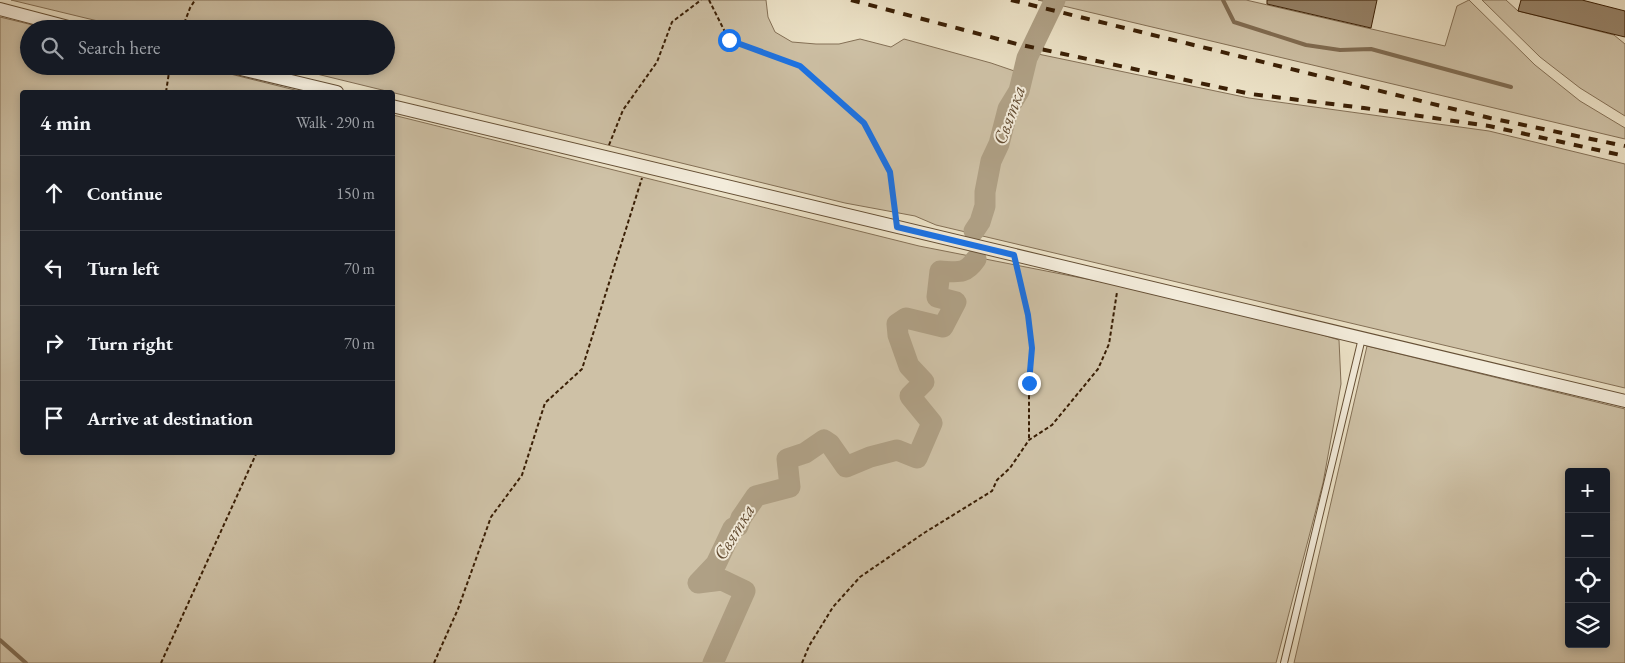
<!DOCTYPE html>
<html lang="en">
<head>
<meta charset="utf-8">
<style>
  :root { --surface:#171b24; --page:#242831; --text:#f1f3f6; --muted:#9ea1a6; --line:#363941 }
  body { margin:0; font-family:"EB Garamond",serif; background:var(--page); color:var(--text) }
  .controls { position:absolute; right:15px; bottom:15px; display:grid; overflow:hidden; border-radius:5px; box-shadow:0 2px 8px #0003 }
  .controls button { width:45px; height:45px; display:grid; place-items:center; padding:0; border:0; border-bottom:1px solid var(--line); background:var(--surface); color:var(--text); font:25px sans-serif }
  .stop { position:absolute; width:15px; height:15px; margin:-11px; border:4px solid #1a73e8; border-radius:50%; background:#fff }
  .stop.end { background:#1a73e8; border-color:#fff; box-shadow:0 1px 5px #0008 }
  .list { margin:0; padding:0; list-style:none }
  h2 { display:flex; justify-content:space-between; align-items:center; height:65px; margin:0; padding:0 20px; font-size:21px }
  h2 small { font-size:16px; font-weight:400; color:var(--muted) }
  .list li { display:grid; grid-template-columns:32px 1fr auto; gap:15px; align-items:center; box-sizing:border-box; height:75px; padding:0 20px; border-top:1px solid var(--line) }
  .list b { display:block; font-size:19px; white-space:nowrap }
  .list em { font-size:16px; font-style:normal; color:var(--muted) }
  .icon { flex:none; width:28px; height:28px; fill:none; stroke:currentColor; stroke-width:2; stroke-linecap:round; stroke-linejoin:round }
  .map { position:relative; flex:none; width:1625px; height:663px; overflow:hidden }
  .search { position:absolute; background:var(--surface); box-shadow:0 2px 8px #0003; left:20px; top:20px; width:375px; height:55px; display:flex; align-items:center; gap:12px; box-sizing:border-box; padding:0 18px; border-radius:28px; color:var(--muted); font-size:19px }
  .panel { position:absolute; background:var(--surface); box-shadow:0 2px 8px #0003; left:20px; top:90px; width:375px; height:365px; border-radius:5px }
  .map>svg:first-child { display:block }
  .green { fill:#cec1a6; stroke:#847056; fill-rule:evenodd }
  .lines { fill:none; stroke-linecap:round; stroke-linejoin:round }
  .stream { stroke:#806c52; stroke-width:4 }
  .river { stroke:#afa085; stroke-width:21 }
  .building { fill:#97846a; stroke:#3a1f05 }
  .lane-casing { stroke:#665036; stroke-width:8 }
  .street-casing { stroke:#665036; stroke-width:14 }
  .path { stroke:#3a1f05; stroke-width:2; stroke-dasharray:4 2.5; stroke-linecap:butt }
  .lane { stroke:#f3ecdb; stroke-width:6 }
  .street { stroke:#f3ecdb; stroke-width:12 }
  .rail { stroke:#3a1f05; stroke-width:4; stroke-dasharray:9 9; stroke-linecap:butt }
  .route { stroke:#1a73e8; stroke-width:6 }
  .labels { text-anchor:middle; dominant-baseline:central; stroke-width:4; stroke-linejoin:round; paint-order:stroke }
  .water-label { font-size:19px; font-style:italic; fill:#634c32; stroke:#f3ecdb }
</style>
</head>
<body>
<div class="map">
<svg width="1625" height="663" viewBox="0 0 1625 663">
  <rect width="100%" height="100%" fill="#ece2c7"/>
  <filter id="stains"><feTurbulence type="fractalNoise" baseFrequency=".004" numOctaves="4"/><feColorMatrix values="0 0 0 0 .2 0 0 0 0 .09 0 0 0 0 .02 0 0 0 .5 -.17"/></filter>
  <radialGradient id="worn" r=".72"><stop offset=".6" stop-color="#630" stop-opacity="0"/><stop offset="1" stop-color="#630" stop-opacity=".3"/></radialGradient>
  <g class="green">
    <polygon points="11,0 766,0 768,17 775,32 792,42 816,44 839,44 860,39 891,47 904,39 991,63 1029,76 1038,54 1249,98 1489,131 1625,164 1625,388 936,225 915,216 845,203 284,66 386,66 386,29 131,29"/>
    <polygon points="1038,0 1246,0 1445,46 1457,6 1469,0 1535,65 1580,101 1625,128 1625,139"/>
    <polygon points="1482,0 1506,0 1518,11 1614,35 1625,44 1625,116 1580,88 1540,57"/>
    <polygon points="0,17 49,29 29,29 29,66 198,66 303,92 22,92 22,452 392,452 393,115 919,246 1234,308 1339,340 1341,384 1323,483 1276,663 0,663"/>
    <path d="M1367 346 1625 409V663H1294ZM1569 472H1606V644H1569Z"/>
  </g>
  <g class="lines">
    <g class="stream">
      <polyline points="1223,0 1234,22 1306,45 1340,50 1371,49 1511,87"/>
      <polyline points="0,640 26,663"/>
    </g>
    <g class="river">
      <polyline points="974,231 980,222 985,206 985,192 991,161 999,144 1008,109 1019,91 1027,58 1055,0"/>
      <path d="M713 663 745 591 722 580 698 583 716 564 733 528 738 526 741 518 756 496 790 487 787 459 805 453 824 440 830 444 846 467 870 457 897 450 917 458 932 423 910 396 924 382 909 366 898 335 897 324 906 318 943 327 956 302 937 297 940 271C958 272 965 275 976 259"/>
    </g>
  </g>
  <g class="building">
    <polygon points="1267,0 1377,0 1371,28 1267,4"/>
    <polygon points="1521,0 1582,0 1625,11 1625,37 1518,11"/>
  </g>
  <g class="lines">
    <g class="lane-casing">
      <polyline id="lane" points="1284,663 1362,338"/>
    </g>
    <g class="street-casing">
      <g id="street">
        <polyline points="0,9 76,29"/>
        <polyline points="228,66 337,92"/>
        <polyline points="392,106 1625,401"/>
      </g>
    </g>
    <g class="path">
      <polyline points="709,0 729,40 799,66 864,123 890,172 895,213"/>
      <polyline points="182,29 190,8 195,0"/>
      <polyline points="166,92 170,66"/>
      <polyline points="609,145 623,110 657,62 672,22 701,0"/>
      <polyline points="1016,267 1028,315 1032,348 1029,383 1029,440"/>
      <polyline points="161,663 257,452"/>
      <polyline points="434,663 458,609 491,517 522,475 545,403 582,369 642,178"/>
      <polyline points="802,663 809,646 833,607 860,577 924,533 992,491 997,480 1010,468 1029,440 1052,425 1098,369 1109,344 1117,292"/>
    </g>
    <use href="#lane" class="lane"/>
    <use href="#street" class="street"/>
    <g class="rail">
      <polyline points="851,0 1017,44 1251,94 1364,108 1489,126 1625,156"/>
      <polyline points="1011,0 1490,118 1625,146"/>
    </g>
  </g>
  <g class="lines">
    <polyline class="route" points="729,40 800,66 864,123 890,172 897,227 1014,255 1028,315 1032,348 1029,383"/>
  </g>
  <g class="labels">
    <g class="water-label">
      <text transform="translate(1009 115) rotate(-70)">Святка</text>
      <text transform="translate(734 532) rotate(-59)">Святка</text>
    </g>
  </g>
  <rect width="100%" height="100%" filter="url(#stains)"/>
  <rect width="100%" height="100%" fill="url(#worn)"/>
</svg>
<div class="controls">
<button>+</button>
<button>−</button>
<button><svg class="icon" aria-label="locate" viewBox="0 0 24 24"><circle cx="12" cy="12" r="6"/><path d="M12 2v4M12 18v4M2 12h4M18 12h4"/></svg></button>
<button><svg class="icon" aria-label="layers" viewBox="0 0 24 24"><path d="M12 4l9 5-9 5-9-5zM3 14l9 5 9-5"/></svg></button>
</div>
<div class="stop" style="left:729px;top:40px"></div>
<div class="stop end" style="left:1029px;top:383px"></div>
<div class="search"><svg class="icon" aria-label="search" viewBox="0 0 24 24"><circle cx="10" cy="10" r="6"/><path d="M15 15l6 6"/></svg>Search here</div>
<section class="panel">
<h2>4 min<small>Walk · 290 m</small></h2>
<ul class="list">
<li><svg class="icon" aria-label="ahead" viewBox="0 0 24 24"><path d="M12 20V5M6 11l6-6 6 6"/></svg><div><b>Continue</b></div><em>150 m</em></li>
<li><svg class="icon" aria-label="left" viewBox="0 0 24 24"><path d="M17 20v-9H6M10 6l-5 5 5 5"/></svg><div><b>Turn left</b></div><em>70 m</em></li>
<li><svg class="icon" aria-label="right" viewBox="0 0 24 24"><path d="M7 20v-9h11M14 6l5 5-5 5"/></svg><div><b>Turn right</b></div><em>70 m</em></li>
<li><svg class="icon" aria-label="arrive" viewBox="0 0 24 24"><path d="M6 21V4h12l-3 4 3 4H6"/></svg><div><b>Arrive at destination</b></div></li>
</ul>
</section>
</div>
</body>
</html>
